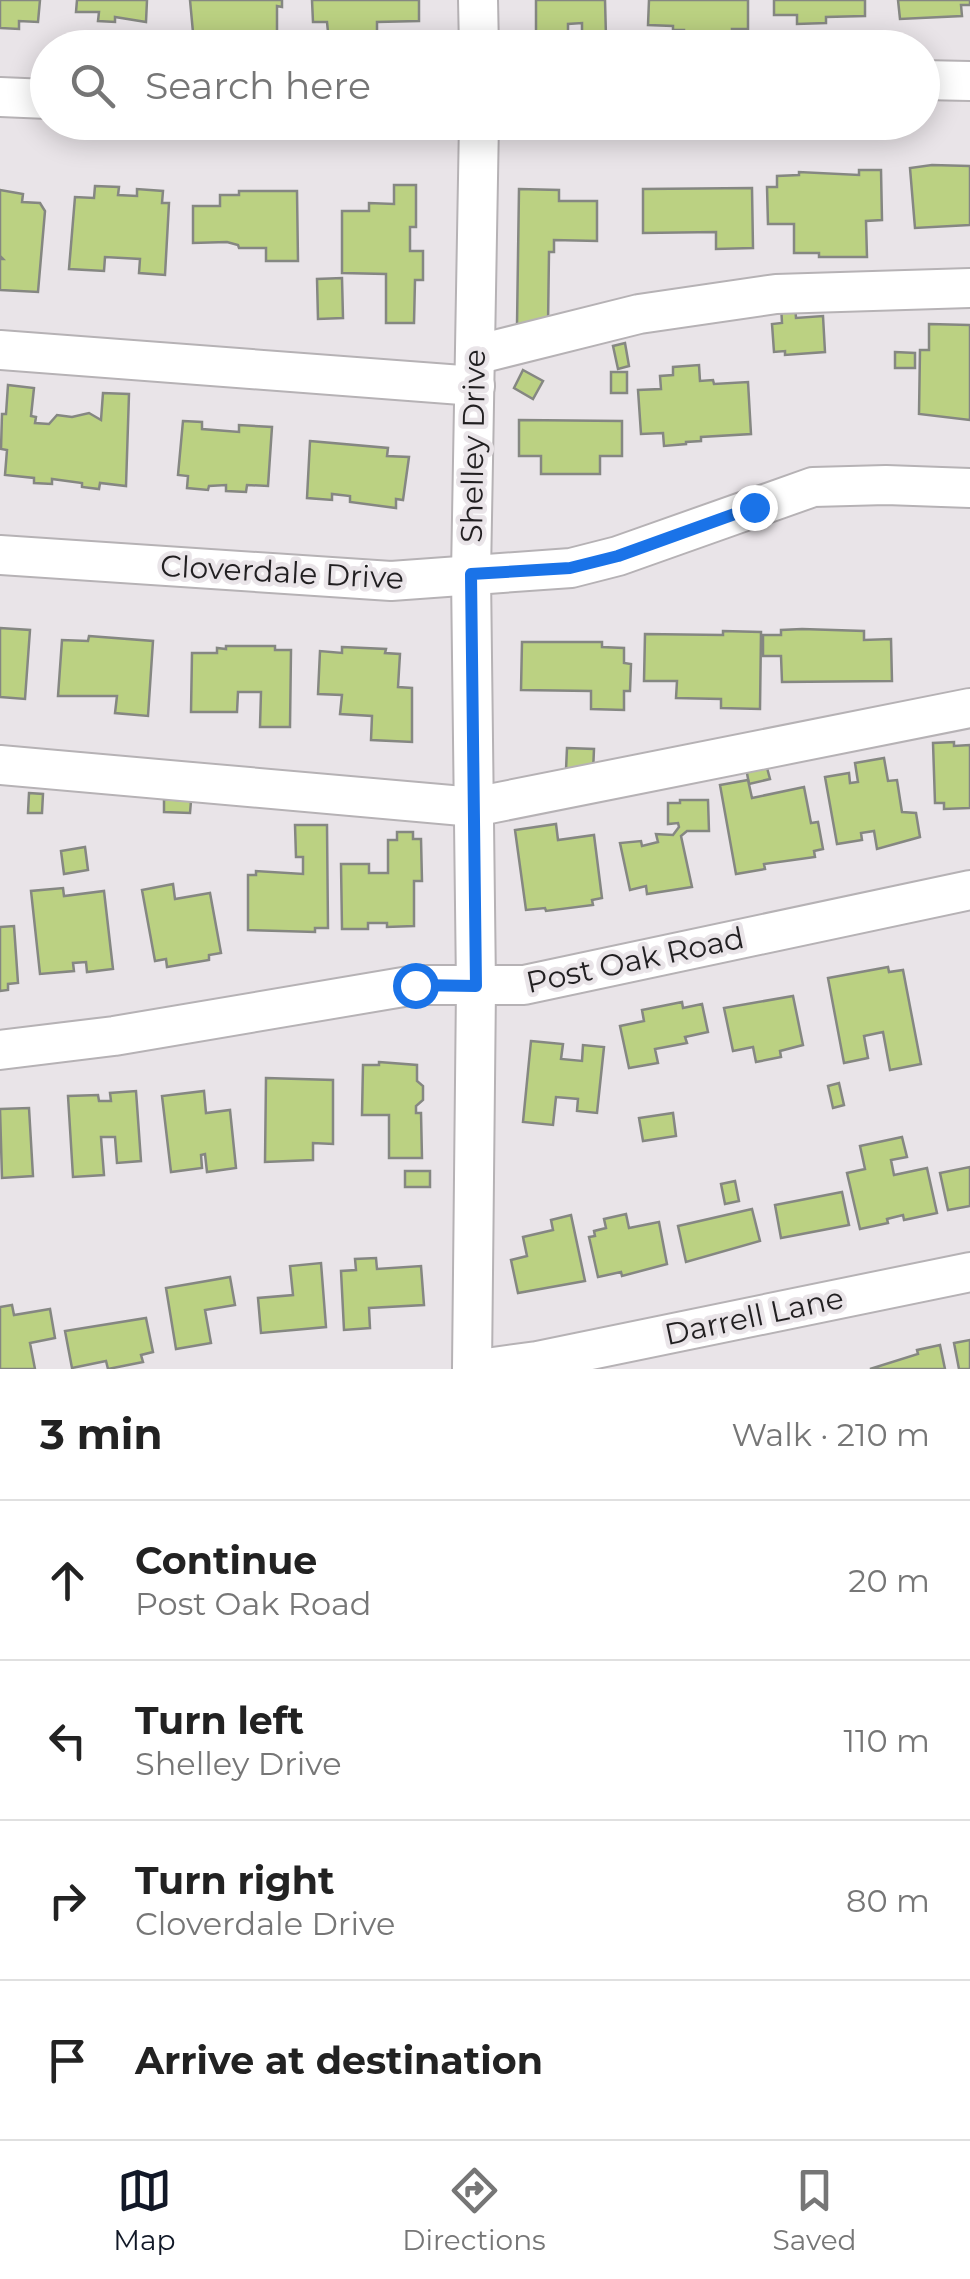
<!DOCTYPE html>
<html lang="en">
<head>
<meta charset="utf-8">
<style>
  :root { --surface:#fff; --page:#f2f2f2; --text:#222; --muted:#767676; --line:#e0e0e0; --accent:#111827 }
  body { margin:0; font-family:Montserrat,sans-serif; background:var(--page); color:var(--text) }
  .stop { position:absolute; width:30px; height:30px; margin:-22px; border:8px solid #1a73e8; border-radius:50%; background:#fff }
  .stop.end { background:#1a73e8; border-color:#fff; box-shadow:0 2px 10px #0008 }
  .list { margin:0; padding:0; list-style:none }
  h2 { display:flex; justify-content:space-between; align-items:center; height:130px; margin:0; padding:0 40px; font-size:42px }
  h2 small { font-size:32px; font-weight:400; color:var(--muted) }
  .list li { display:grid; grid-template-columns:65px 1fr auto; gap:30px; align-items:center; box-sizing:border-box; height:160px; padding:0 40px; border-top:2px solid var(--line) }
  .list b { display:block; font-size:38px; white-space:nowrap }
  .list p { margin:0; font-size:32px; white-space:nowrap; color:var(--muted) }
  .list em { font-size:32px; font-style:normal; color:var(--muted) }
  .icon { flex:none; width:55px; height:55px; fill:none; stroke:currentColor; stroke-width:2; stroke-linecap:round; stroke-linejoin:round }
  .map { position:relative; flex:none; width:970px; height:1369px; overflow:hidden }
  .search { position:absolute; background:var(--surface); box-shadow:0 5px 25px #0003; left:30px; right:30px; top:30px; height:110px; display:flex; align-items:center; gap:25px; box-sizing:border-box; padding:0 35px; border-radius:55px; color:var(--muted); font-size:38px }
  .sheet { height:770px; background:var(--surface) }
  nav { display:flex; justify-content:space-around; align-items:center; box-sizing:border-box; height:140px; border-top:2px solid var(--line); background:var(--surface); font-size:28px; color:var(--muted) }
  nav a { display:grid; justify-items:center; gap:5px }
  nav .on { color:var(--accent) }
  .map>svg:first-child { display:block }
  .building { fill:#bbd182; stroke:#858782; stroke-width:2.5 }
  .lines { fill:none; stroke-linecap:round; stroke-linejoin:round }
  .minor-casing { stroke:#b6b2b5; stroke-width:42 }
  .minor { stroke:#fff; stroke-width:38 }
  .route { stroke:#1a73e8; stroke-width:12 }
  .labels { text-anchor:middle; dominant-baseline:central; stroke-width:9; stroke-linejoin:round; paint-order:stroke }
  .street-label { font-size:30px; fill:#211f21; stroke:#e9e4e8 }
</style>
</head>
<body>
<div class="map">
<svg width="970" height="1369" viewBox="0 0 970 1369">
  <rect width="100%" height="100%" fill="#e9e4e8"/>
  <g class="building">
    <polygon points="0,0 40,0 38,22 19,21 19,29 0,28"/>
    <polygon points="77,0 147,0 146,22 115,17 115,22 98,21 99,12 76,12"/>
    <polygon points="190,0 282,0 282,7 277,6 277,48 219,46 219,40 194,43"/>
    <polygon points="312,0 419,0 419,21 377,22 377,31 328,32 327,22 313,22"/>
    <polygon points="536,0 605,0 606,37 582,36 582,23 568,24 568,34 536,33"/>
    <polygon points="649,0 748,0 748,29 732,29 732,34 684,34 684,30 673,30 673,26 648,25"/>
    <polygon points="774,0 865,0 865,16 826,17 826,23 797,24 797,15 774,15"/>
    <polygon points="898,0 970,0 970,5 961,5 962,16 900,19"/>
    <polygon points="932,165 970,166 970,225 915,228 910,168"/>
    <polygon points="859,170 881,170 882,220 866,221 867,257 819,257 819,253 794,253 794,224 768,224 767,187 777,187 777,176 799,175 799,172 859,175"/>
    <polygon points="394,185 416,185 416,227 410,227 410,251 423,251 423,280 415,280 414,323 386,323 386,274 342,273 342,211 369,211 369,203 394,204"/>
    <polygon points="95,186 119,187 118,195 137,196 137,189 163,191 162,203 169,203 165,275 139,273 140,259 105,257 104,271 69,269 75,197 94,198"/>
    <polygon points="752,188 753,248 716,249 716,232 643,233 643,189"/>
    <polygon points="519,189 559,190 559,201 597,201 597,241 554,240 554,252 549,252 548,326 517,325"/>
    <polygon points="0,190 23,194 22,202 40,203 45,211 38,292 0,290 0,259 3,259 0,256"/>
    <polygon points="239,191 297,191 298,261 266,261 266,248 239,248 238,245 227,242 193,243 193,206 220,206 220,195 239,195"/>
    <polygon points="342,278 343,318 318,319 317,279"/>
    <polygon points="795,304 796,318 823,316 825,352 785,355 785,351 774,352 772,324 782,323 781,305"/>
    <polygon points="929,324 970,325 970,420 919,414 920,350 929,350"/>
    <polygon points="625,343 629,366 618,369 613,346"/>
    <polygon points="895,352 915,353 915,368 895,368"/>
    <polygon points="699,365 700,381 713,380 714,384 748,382 751,434 701,437 701,441 686,442 686,444 664,446 663,433 641,434 638,390 661,389 660,376 673,375 673,367"/>
    <polygon points="523,370 543,381 533,399 514,388"/>
    <rect x="611" y="372" width="16" height="21"/>
    <polygon points="8,385 34,388 31,416 36,417 35,423 49,424 57,415 72,417 89,413 101,420 103,393 129,394 126,486 100,483 99,489 82,487 82,483 52,479 52,484 34,483 34,478 5,475 7,450 1,449 2,414 6,414"/>
    <polygon points="519,420 622,421 622,456 600,456 600,474 541,474 541,456 519,456"/>
    <polygon points="183,421 202,422 202,429 239,432 239,425 272,427 268,486 247,485 246,492 226,491 226,485 209,486 208,490 187,488 188,476 178,475"/>
    <polygon points="310,441 388,448 387,456 409,457 403,500 396,499 396,508 350,502 350,496 332,494 332,500 307,498"/>
    <polygon points="0,628 30,630 25,699 0,697"/>
    <polygon points="802,629 864,631 864,640 891,639 892,681 782,682 781,656 763,656 763,635 781,635 781,630"/>
    <polygon points="723,631 761,632 760,709 721,708 721,699 676,698 677,681 644,681 645,634 723,635"/>
    <polygon points="89,636 153,641 148,716 115,713 117,696 58,696 62,640 88,641"/>
    <polygon points="522,642 602,642 602,647 624,648 624,663 631,664 630,691 624,691 624,710 591,709 591,691 521,690"/>
    <polygon points="226,646 275,646 275,650 291,650 290,727 260,727 261,692 238,692 237,712 191,712 192,653 217,653 217,648 226,649"/>
    <polygon points="342,647 386,649 385,653 400,654 398,687 412,688 412,742 371,740 372,716 340,714 342,695 318,694 320,651 342,653"/>
    <polygon points="954,742 954,746 970,745 970,808 944,809 944,803 935,803 933,743"/>
    <polygon points="567,748 594,749 593,772 566,770"/>
    <polygon points="884,758 888,781 897,780 902,812 916,813 920,837 877,849 874,831 861,833 862,840 837,844 825,777 849,773 850,783 858,782 855,763"/>
    <polygon points="766,764 770,779 749,784 746,768"/>
    <polygon points="748,780 752,798 804,787 811,823 818,822 823,849 814,851 815,857 764,864 765,869 736,874 720,785"/>
    <polygon points="29,793 43,794 42,813 28,813"/>
    <polygon points="164,799 191,801 190,813 164,812"/>
    <polygon points="680,800 708,800 709,831 687,831 681,836 692,887 647,894 646,886 630,890 620,843 641,841 642,846 658,842 656,834 673,835 679,827 678,823 668,824 668,803 680,803"/>
    <polygon points="556,824 558,840 594,835 602,898 592,900 593,905 546,911 545,908 526,910 515,830"/>
    <polygon points="295,825 327,825 328,928 315,928 315,932 248,930 248,875 256,875 256,871 303,874 303,857 296,857"/>
    <polygon points="397,832 413,832 413,839 421,839 422,881 414,881 414,926 387,927 387,923 368,923 368,929 342,929 341,864 369,864 369,873 388,873 388,840 397,840"/>
    <polygon points="85,847 88,870 64,874 61,851"/>
    <polygon points="173,884 175,899 210,893 221,953 209,955 209,960 167,967 166,959 155,961 142,890"/>
    <polygon points="63,888 64,896 104,891 113,969 87,972 86,962 73,963 74,971 40,974 31,891"/>
    <polygon points="14,926 18,983 8,984 8,990 0,991 0,927"/>
    <polygon points="888,967 889,972 903,970 921,1064 890,1070 883,1032 864,1036 868,1058 844,1063 828,978"/>
    <polygon points="793,996 803,1045 780,1051 781,1057 756,1062 753,1047 733,1051 724,1008"/>
    <polygon points="682,1002 683,1008 702,1004 708,1032 685,1037 687,1043 655,1049 658,1063 629,1068 620,1026 644,1021 642,1010"/>
    <polygon points="531,1041 563,1044 561,1059 582,1061 583,1045 604,1047 597,1113 577,1111 578,1099 556,1097 553,1125 523,1122"/>
    <polygon points="379,1062 417,1065 417,1081 423,1086 423,1100 416,1106 416,1113 421,1113 422,1158 389,1158 389,1115 362,1115 363,1065 379,1065"/>
    <polygon points="266,1078 333,1080 333,1144 313,1143 313,1160 265,1162"/>
    <polygon points="839,1083 844,1105 833,1108 828,1086"/>
    <polygon points="136,1091 141,1161 117,1163 115,1137 101,1137 104,1175 73,1177 68,1096 98,1095 99,1101 111,1101 110,1093"/>
    <polygon points="204,1091 206,1113 230,1110 236,1168 207,1172 205,1154 201,1155 202,1168 171,1172 162,1096"/>
    <polygon points="29,1108 33,1176 2,1178 0,1109"/>
    <polygon points="673,1113 676,1136 643,1141 639,1118"/>
    <polygon points="902,1137 907,1157 891,1160 894,1175 927,1168 937,1213 904,1220 903,1215 887,1219 888,1223 860,1229 847,1173 865,1169 860,1146"/>
    <polygon points="970,1167 970,1206 948,1210 940,1173"/>
    <rect x="405" y="1171" width="25" height="16"/>
    <polygon points="735,1181 739,1201 725,1204 721,1184"/>
    <polygon points="842,1192 849,1225 781,1238 775,1205"/>
    <polygon points="752,1209 760,1241 686,1262 678,1226"/>
    <polygon points="626,1214 629,1228 659,1222 667,1264 622,1276 621,1272 598,1277 589,1237 595,1236 594,1231 606,1228 604,1219"/>
    <polygon points="571,1215 585,1281 518,1293 511,1260 527,1256 523,1237 553,1230 551,1220"/>
    <polygon points="376,1258 377,1269 421,1266 424,1305 369,1308 370,1328 344,1330 341,1271 356,1270 355,1259"/>
    <polygon points="321,1263 326,1327 261,1333 258,1298 293,1295 290,1266"/>
    <polygon points="230,1277 235,1305 205,1310 211,1343 176,1349 166,1288"/>
    <polygon points="12,1305 14,1315 50,1309 55,1338 30,1343 35,1369 0,1369 0,1307"/>
    <polygon points="146,1318 153,1352 141,1355 143,1362 108,1369 106,1361 72,1368 65,1331"/>
    <polygon points="970,1340 970,1369 959,1369 954,1343"/>
    <polygon points="940,1345 945,1369 870,1369 918,1354 917,1350"/>
  </g>
  <g class="lines">
    <g class="minor-casing">
      <g id="minor">
        <polyline points="478,0 479,48"/>
        <polyline points="922,80 970,81"/>
        <polyline points="0,97 48,99"/>
        <polyline points="0,350 475,386"/>
        <polyline points="475,355 639,314 776,294 970,288"/>
        <polyline points="0,555 391,581 571,568 618,556 813,487 886,485 970,488"/>
        <polyline points="0,765 474,807 970,708"/>
        <polyline points="0,1050 114,1036 415,985 524,985 970,890"/>
        <polyline points="472,1369 476,987 471,574 479,122"/>
        <polyline points="479,1369 537,1361 970,1272"/>
      </g>
    </g>
    <use href="#minor" class="minor"/>
  </g>
  <g class="lines">
    <polyline class="route" points="415,985 476,986 471,574 570,568 618,556 754,507"/>
  </g>
  <g class="labels">
    <g class="street-label">
      <text transform="translate(473 446) rotate(-89)">Shelley Drive</text>
      <text transform="translate(282 572) rotate(3)">Cloverdale Drive</text>
      <text transform="translate(635 960) rotate(-12)">Post Oak Road</text>
      <text transform="translate(754 1316) rotate(-12)">Darrell Lane</text>
    </g>
  </g>
</svg>
<div class="stop" style="left:415px;top:985px"></div>
<div class="stop end" style="left:754px;top:507px"></div>
<div class="search"><svg class="icon" aria-label="search" viewBox="0 0 24 24"><circle cx="10" cy="10" r="6"/><path d="M15 15l6 6"/></svg>Search here</div>
</div>
<section class="sheet">
<h2>3 min<small>Walk · 210 m</small></h2>
<ul class="list">
<li><svg class="icon" aria-label="ahead" viewBox="0 0 24 24"><path d="M12 20V5M6 11l6-6 6 6"/></svg><div><b>Continue</b><p>Post Oak Road</p></div><em>20 m</em></li>
<li><svg class="icon" aria-label="left" viewBox="0 0 24 24"><path d="M17 20v-9H6M10 6l-5 5 5 5"/></svg><div><b>Turn left</b><p>Shelley Drive</p></div><em>110 m</em></li>
<li><svg class="icon" aria-label="right" viewBox="0 0 24 24"><path d="M7 20v-9h11M14 6l5 5-5 5"/></svg><div><b>Turn right</b><p>Cloverdale Drive</p></div><em>80 m</em></li>
<li><svg class="icon" aria-label="arrive" viewBox="0 0 24 24"><path d="M6 21V4h12l-3 4 3 4H6"/></svg><div><b>Arrive at destination</b></div></li>
</ul>
</section>
<nav>
<a class="on"><svg class="icon" aria-label="map" viewBox="0 0 24 24"><path d="M3 6l6-2 6 2 6-2v14l-6 2-6-2-6 2zM9 4v14M15 6v14"/></svg>Map</a>
<a><svg class="icon" aria-label="directions" viewBox="0 0 24 24"><path d="M12 3l9 9-9 9-9-9zM9 14v-3h6M13 9l2 2-2 2"/></svg>Directions</a>
<a><svg class="icon" aria-label="saved" viewBox="0 0 24 24"><path d="M7 4h10v16l-5-4-5 4z"/></svg>Saved</a>
</nav>
</body>
</html>
